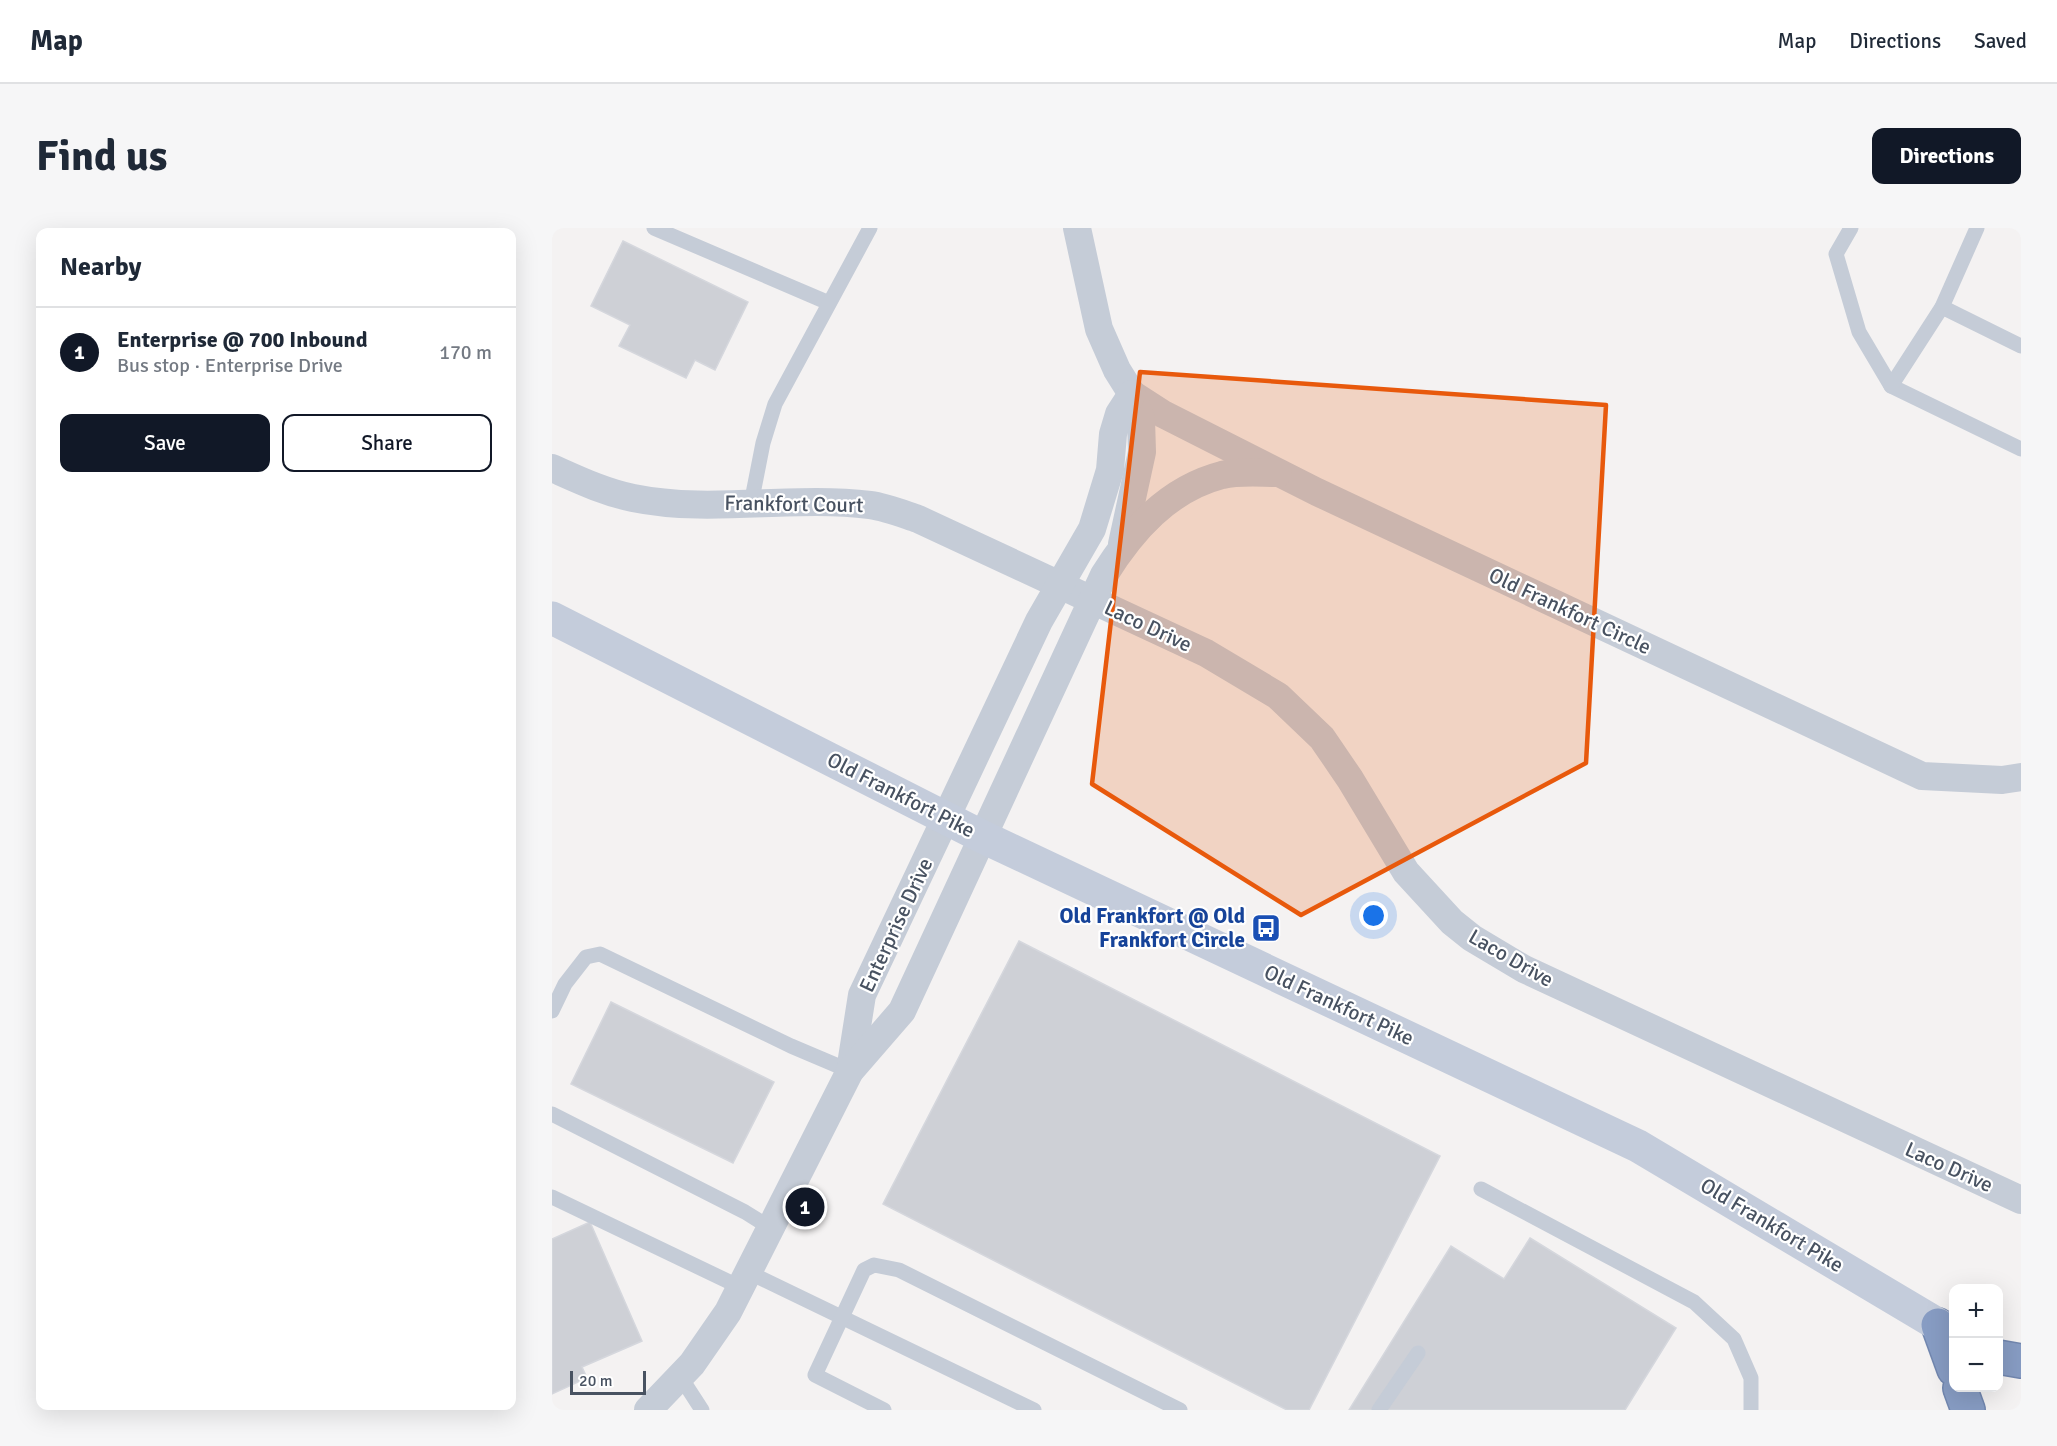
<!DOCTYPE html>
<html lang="en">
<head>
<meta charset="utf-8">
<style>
  :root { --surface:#fff; --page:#f6f6f7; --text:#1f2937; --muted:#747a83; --line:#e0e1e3; --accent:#111827 }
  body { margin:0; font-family:Signika,sans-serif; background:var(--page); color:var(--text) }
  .controls { position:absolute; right:18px; bottom:18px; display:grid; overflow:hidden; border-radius:12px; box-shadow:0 6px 24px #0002 }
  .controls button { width:54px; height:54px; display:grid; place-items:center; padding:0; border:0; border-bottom:2px solid var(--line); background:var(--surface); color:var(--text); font:30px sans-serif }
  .scale { position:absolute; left:18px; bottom:15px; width:76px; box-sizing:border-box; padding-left:6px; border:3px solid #485261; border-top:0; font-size:16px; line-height:21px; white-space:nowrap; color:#485261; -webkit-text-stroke:4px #fff; paint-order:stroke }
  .you { position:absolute; left:822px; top:688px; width:21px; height:21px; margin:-15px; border:4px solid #fff; border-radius:50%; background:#1a73e8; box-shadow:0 0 0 9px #1a73e833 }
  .badge { display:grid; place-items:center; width:39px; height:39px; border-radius:50%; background:var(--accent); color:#fff; font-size:20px; font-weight:700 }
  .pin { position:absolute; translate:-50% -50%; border:3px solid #fff; box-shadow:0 2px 6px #0006 }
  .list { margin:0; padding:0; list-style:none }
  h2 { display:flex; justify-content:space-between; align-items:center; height:78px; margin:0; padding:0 24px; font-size:26px }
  h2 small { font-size:20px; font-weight:400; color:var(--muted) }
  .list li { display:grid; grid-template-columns:39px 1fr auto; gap:18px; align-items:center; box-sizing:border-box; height:90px; padding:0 24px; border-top:2px solid var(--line) }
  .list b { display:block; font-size:22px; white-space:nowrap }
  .list p { margin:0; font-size:20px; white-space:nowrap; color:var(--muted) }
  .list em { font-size:20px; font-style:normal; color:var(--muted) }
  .actions { display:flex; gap:12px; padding:18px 24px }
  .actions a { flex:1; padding:14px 0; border:2px solid var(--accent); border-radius:12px; text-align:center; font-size:21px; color:var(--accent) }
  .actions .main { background:var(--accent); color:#fff }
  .map { position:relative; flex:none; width:1469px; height:1182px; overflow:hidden; border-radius:12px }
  header { display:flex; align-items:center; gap:36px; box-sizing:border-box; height:84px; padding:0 30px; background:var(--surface); border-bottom:2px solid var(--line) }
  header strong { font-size:28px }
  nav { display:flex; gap:33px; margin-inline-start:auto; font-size:21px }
  .intro { display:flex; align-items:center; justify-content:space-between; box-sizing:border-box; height:144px; padding:0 36px }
  h1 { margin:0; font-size:42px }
  .button { padding:15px 27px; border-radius:12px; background:var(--accent); color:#fff; font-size:21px; font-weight:700 }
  main { display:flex; gap:36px; padding:0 36px }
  aside { flex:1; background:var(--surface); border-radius:12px; box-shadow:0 6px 24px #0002 }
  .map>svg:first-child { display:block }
  .building { fill:#ced0d6; stroke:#d5d7dd; stroke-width:1.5 }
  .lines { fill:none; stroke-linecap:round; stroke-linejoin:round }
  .motorway-casing { stroke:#7287af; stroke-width:36 }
  .service { stroke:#c5ccd7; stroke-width:15 }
  .minor { stroke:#c5ccd7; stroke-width:28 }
  .secondary { stroke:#c4ccdb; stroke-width:33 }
  .motorway { stroke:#879cc3; stroke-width:33 }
  .marked { fill:#e8590c; fill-opacity:0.2; stroke:#e8590c; stroke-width:4.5; stroke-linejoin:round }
  .labels { text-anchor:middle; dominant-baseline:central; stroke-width:4.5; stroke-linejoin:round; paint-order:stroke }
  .street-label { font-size:21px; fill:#485261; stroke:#fff }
  .transit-label { font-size:21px; font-weight:bold; fill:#164399; stroke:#fff; text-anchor:end }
</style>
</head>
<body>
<header>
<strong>Map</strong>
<nav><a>Map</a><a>Directions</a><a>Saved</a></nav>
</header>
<div class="intro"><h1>Find us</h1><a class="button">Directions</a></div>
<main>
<aside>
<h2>Nearby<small></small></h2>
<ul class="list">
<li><span class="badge">1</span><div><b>Enterprise @ 700 Inbound</b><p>Bus stop · Enterprise Drive</p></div><em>170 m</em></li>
</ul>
<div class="actions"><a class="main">Save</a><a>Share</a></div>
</aside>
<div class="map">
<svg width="1469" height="1182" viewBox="0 0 1469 1182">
  <rect width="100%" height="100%" fill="#f4f2f2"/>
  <g class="building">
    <polygon points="71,13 196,74 163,142 143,132 134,150 67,118 78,97 39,78"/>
    <polygon points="467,713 888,928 757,1182 735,1182 331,976"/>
    <polygon points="59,774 222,854 181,935 19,856"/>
    <polygon points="38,994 90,1113 30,1139 35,1150 0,1166 0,1011"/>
    <polygon points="978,1010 1124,1100 1073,1182 797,1182 899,1018 952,1051"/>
  </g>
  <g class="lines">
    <g class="motorway-casing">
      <g id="motorway">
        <polyline points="1386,1097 1402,1141"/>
        <polyline points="1446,1129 1469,1133"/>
        <polyline points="1408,1160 1416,1182"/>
      </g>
    </g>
    <g class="service">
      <polyline points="102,0 277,75"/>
      <polyline points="1299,0 1284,26 1307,104 1339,158 1469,221"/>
      <polyline points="1390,79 1469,118"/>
      <polyline points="1339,158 1390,79 1425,0"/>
      <polyline points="199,276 211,215 223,176 318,0"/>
      <polyline points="0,783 13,756 34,729 48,726 239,818 298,843"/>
      <polyline points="0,886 193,984 220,1001"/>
      <polyline points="929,961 1142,1074 1182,1111 1199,1150 1199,1182"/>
      <polyline points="0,969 190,1060"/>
      <polyline points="198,1045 482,1182"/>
      <polyline points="128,1148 150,1182"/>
      <polyline points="332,1182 263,1147 312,1042 322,1037 347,1042 628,1182"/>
      <polyline points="827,1182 866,1125"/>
    </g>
    <g class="minor">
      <polyline points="525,0 547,101 565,142 580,166 611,186 765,264 1370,548 1450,552 1469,549"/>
      <path d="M0 240C27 252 52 264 81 270 159 286 240 267 318 277 334 279 351 286 366 291L654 425 726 468 770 510 798 551 854 644 900 694 920 710 972 741 1469 972"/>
      <polyline points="570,316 590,224 589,191 580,166"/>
      <polyline points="298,843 310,767 487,393 540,301 558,242 561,206 567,186 580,166"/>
      <path d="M96 1182 140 1136 176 1084 298 843 350 783 552 347C580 302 616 261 670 247 687 243 708 245 726 245"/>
    </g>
    <polyline class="secondary" points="0,390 431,609 1086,918 1402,1106"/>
    <use href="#motorway" class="motorway"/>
  </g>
  <path class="marked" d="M588 144 1054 177 1034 535 749 687 540 556Z"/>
  <defs>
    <g id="bus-square" transform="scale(1.5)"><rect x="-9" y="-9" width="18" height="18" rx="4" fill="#1a4fb4" stroke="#fff"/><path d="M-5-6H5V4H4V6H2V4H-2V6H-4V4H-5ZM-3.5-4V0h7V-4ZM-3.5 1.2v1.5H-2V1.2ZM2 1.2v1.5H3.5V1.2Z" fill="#fff"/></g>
  </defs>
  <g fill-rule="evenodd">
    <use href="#bus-square" x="714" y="700"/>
  </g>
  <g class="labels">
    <g class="street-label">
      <text transform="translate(242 276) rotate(1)">Frankfort Court</text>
      <text transform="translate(1018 383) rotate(25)">Old Frankfort Circle</text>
      <text transform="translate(596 398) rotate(25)">Laco Drive</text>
      <text transform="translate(349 567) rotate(27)">Old Frankfort Pike</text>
      <text transform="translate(344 697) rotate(-65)">Enterprise Drive</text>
      <text transform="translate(959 730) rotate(30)">Laco Drive</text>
      <text transform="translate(787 777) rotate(25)">Old Frankfort Pike</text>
      <text transform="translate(1397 939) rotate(24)">Laco Drive</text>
      <text transform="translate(1220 997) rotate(31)">Old Frankfort Pike</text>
    </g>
    <g class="transit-label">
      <text x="693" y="688">Old Frankfort @ Old<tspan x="693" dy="24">Frankfort Circle</tspan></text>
    </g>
  </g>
</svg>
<div class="controls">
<button>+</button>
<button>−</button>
</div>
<div class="scale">20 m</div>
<div class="you"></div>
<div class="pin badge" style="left:253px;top:979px">1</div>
</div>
</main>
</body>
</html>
